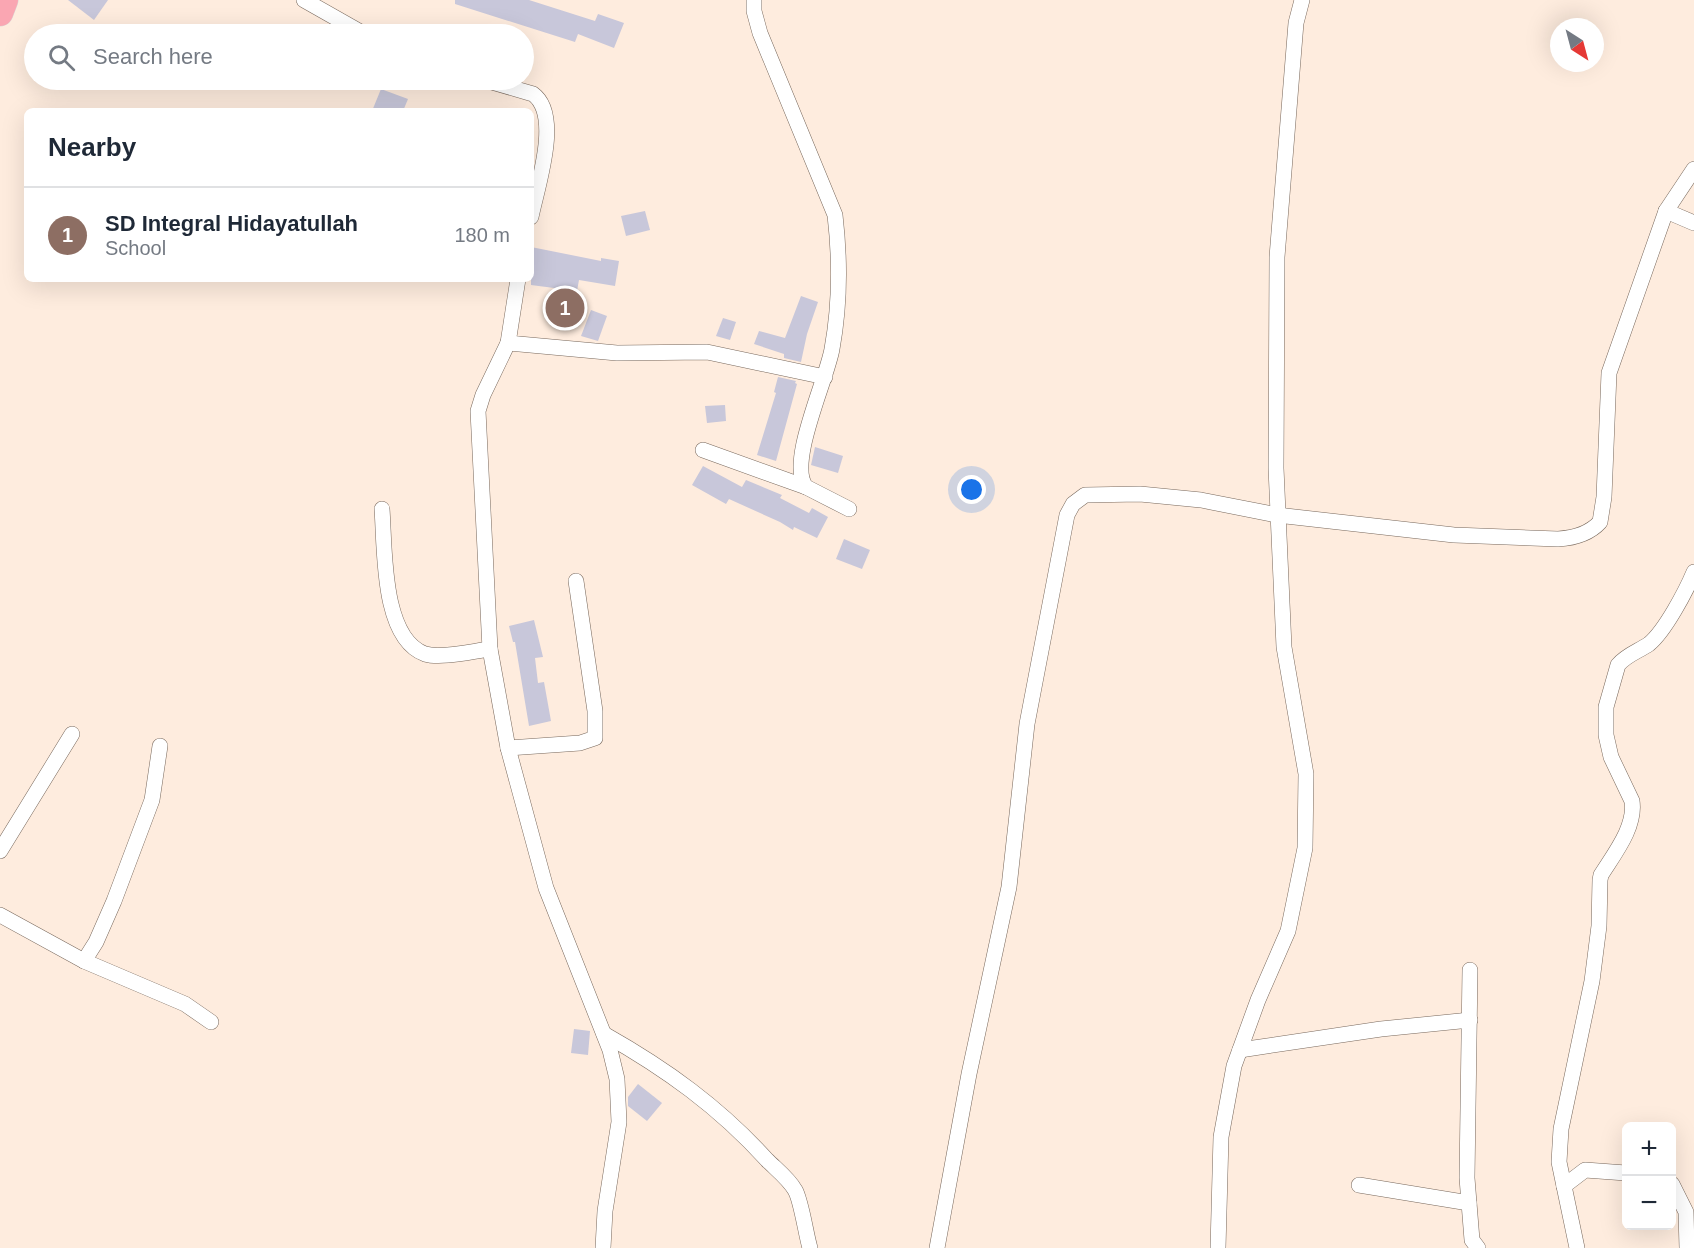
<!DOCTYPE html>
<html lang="en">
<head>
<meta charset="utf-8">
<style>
  :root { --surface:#fff; --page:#f2f2f3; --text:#1f2937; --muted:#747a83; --line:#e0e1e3; --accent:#d93025 }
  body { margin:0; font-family:Helvetica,sans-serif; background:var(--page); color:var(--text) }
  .controls { position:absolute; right:18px; bottom:18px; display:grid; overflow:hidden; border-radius:9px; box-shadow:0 6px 24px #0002 }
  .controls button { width:54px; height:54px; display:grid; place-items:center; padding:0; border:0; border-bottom:2px solid var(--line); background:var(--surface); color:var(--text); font:30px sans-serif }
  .compass { position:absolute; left:1550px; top:18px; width:54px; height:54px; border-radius:50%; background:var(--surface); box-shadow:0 6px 24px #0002; rotate:144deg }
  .you { position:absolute; left:972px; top:490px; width:21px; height:21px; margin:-15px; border:4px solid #fff; border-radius:50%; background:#1a73e8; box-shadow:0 0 0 9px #1a73e833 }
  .badge { display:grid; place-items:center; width:39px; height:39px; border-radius:50%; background:var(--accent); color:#fff; font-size:20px; font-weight:700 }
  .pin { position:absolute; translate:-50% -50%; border:3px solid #fff; box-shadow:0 2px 6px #0006 }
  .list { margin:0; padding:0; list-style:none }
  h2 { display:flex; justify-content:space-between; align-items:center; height:78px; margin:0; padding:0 24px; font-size:26px }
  h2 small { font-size:20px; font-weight:400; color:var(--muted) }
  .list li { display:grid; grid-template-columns:39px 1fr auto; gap:18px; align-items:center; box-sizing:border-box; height:96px; padding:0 24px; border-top:2px solid var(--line) }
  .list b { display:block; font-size:22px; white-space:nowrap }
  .list p { margin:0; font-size:20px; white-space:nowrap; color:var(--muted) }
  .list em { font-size:20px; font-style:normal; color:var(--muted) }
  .icon { flex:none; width:33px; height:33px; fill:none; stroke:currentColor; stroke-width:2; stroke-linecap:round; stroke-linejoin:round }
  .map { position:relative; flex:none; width:1694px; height:1248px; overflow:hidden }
  .search { position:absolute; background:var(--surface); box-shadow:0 6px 24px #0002; left:24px; top:24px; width:510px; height:66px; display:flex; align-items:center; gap:15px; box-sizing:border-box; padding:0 21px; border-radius:33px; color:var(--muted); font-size:22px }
  .panel { position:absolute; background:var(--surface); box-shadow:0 6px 24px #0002; left:24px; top:108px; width:510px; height:174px; border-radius:9px }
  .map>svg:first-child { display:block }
  .building { fill:#c8c7da }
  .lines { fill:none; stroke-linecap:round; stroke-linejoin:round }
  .minor-casing { stroke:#78685c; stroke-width:16 }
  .trunk-casing { stroke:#d9d7d6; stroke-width:27 }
  .minor { stroke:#fff; stroke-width:15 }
  .trunk { stroke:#faa6b2; stroke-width:26 }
</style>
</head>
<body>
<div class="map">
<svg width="1694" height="1248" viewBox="0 0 1694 1248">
  <rect width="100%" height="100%" fill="#feecde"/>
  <g class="building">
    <polygon points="68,0 108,0 94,20"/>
    <polygon points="455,0 529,0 595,21 598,14 624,23 614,48 578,34 575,42 455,4"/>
    <polygon points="381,89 408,99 403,111 372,111"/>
    <polygon points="645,211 650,230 626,236 621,216"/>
    <polygon points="531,247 601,261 601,258 619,261 615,286 579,280 577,291 531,285"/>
    <polygon points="801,296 818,302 807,334 801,362 784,358 784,354 754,344 759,331 785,338"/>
    <polygon points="591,310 607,316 598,341 581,336"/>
    <polygon points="723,318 736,322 730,340 716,336"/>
    <polygon points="778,377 796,381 795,383 797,384 776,461 757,455 776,393 774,392"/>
    <polygon points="725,405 726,421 707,423 705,406"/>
    <polygon points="815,447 843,456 838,473 811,465"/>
    <polygon points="703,466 742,487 746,480 782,495 780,498 809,513 812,508 828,517 817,538 794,527 793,530 780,522 729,499 726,504 692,485"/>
    <polygon points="844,539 870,550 862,569 836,559"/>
    <polygon points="534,620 543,657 535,658 538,683 544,682 551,721 529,726 515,642 513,642 509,626"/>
    <polygon points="574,1029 590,1031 588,1055 571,1053"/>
    <polygon points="638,1084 662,1103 647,1121 628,1106 628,1097"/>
  </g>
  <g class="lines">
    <g class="minor-casing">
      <g id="minor">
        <polyline points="304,0 364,34"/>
        <path d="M754 0V11L760 33 835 215C840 258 840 305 832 349 827 379 787 463 806 487L849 509"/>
        <path d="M485 80 533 94C562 115 537 187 531 217"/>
        <polyline points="1666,211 1694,223"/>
        <polyline points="518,279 508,343 617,353 707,352 825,377"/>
        <polyline points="508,343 483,395 478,411 490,649 508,748 546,888 610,1050 617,1079 619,1122 605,1211 603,1248"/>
        <polyline points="703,450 806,487"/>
        <path d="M382 509C385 547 381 638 425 654 441 659 473 651 490 649"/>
        <polyline points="508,748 580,743 595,738 595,711 576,581"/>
        <polyline points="0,851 72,734"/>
        <polyline points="0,915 84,961 185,1004 211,1022"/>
        <polyline points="84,961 96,942 114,901 152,800 160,746"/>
        <polyline points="1470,970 1467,1178 1472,1240 1478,1248"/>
        <path d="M604 1034C666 1069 719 1107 767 1160 776 1169 789 1179 795 1190 801 1199 806 1235 810 1248"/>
        <polyline points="1240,1050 1381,1029 1470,1020"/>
        <path d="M1626 1173 1585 1170 1564 1186 1559 1162 1561 1129 1592 981 1599 926 1600 880 1601 875C1614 854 1636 827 1632 801L1611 757 1606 735V707L1618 665C1626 655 1639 651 1649 644 1665 631 1686 591 1694 572"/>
        <polyline points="1672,1184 1686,1212 1687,1248"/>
        <polyline points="1359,1185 1469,1203"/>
        <polyline points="1564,1186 1577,1248"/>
        <path d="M937 1248 969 1074 1009 887 1027 724 1067 515 1073 504 1085 495 1140 494 1201 500 1277 515 1454 535 1558 539C1574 538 1590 533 1600 522L1604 497 1609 373 1666 211 1694 169"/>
        <polyline points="1218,1248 1221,1137 1234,1066 1258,1000 1288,931 1305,848 1306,774 1284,647 1276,468 1277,257 1296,23 1302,0"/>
      </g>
    </g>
    <g class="trunk-casing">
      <polyline id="trunk" points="0,13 5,0"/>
    </g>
    <use href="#minor" class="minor"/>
    <use href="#trunk" class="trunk"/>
  </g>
</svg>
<div class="controls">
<button>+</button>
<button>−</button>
</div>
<svg class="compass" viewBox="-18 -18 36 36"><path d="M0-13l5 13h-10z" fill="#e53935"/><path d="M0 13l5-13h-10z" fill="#747a83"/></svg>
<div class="you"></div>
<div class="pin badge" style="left:565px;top:308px;background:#8d6e63">1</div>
<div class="search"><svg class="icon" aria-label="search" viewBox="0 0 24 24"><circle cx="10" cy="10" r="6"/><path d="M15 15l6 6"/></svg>Search here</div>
<section class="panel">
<h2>Nearby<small></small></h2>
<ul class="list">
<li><span class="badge" style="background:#8d6e63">1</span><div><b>SD Integral Hidayatullah</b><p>School</p></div><em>180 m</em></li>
</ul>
</section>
</div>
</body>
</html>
